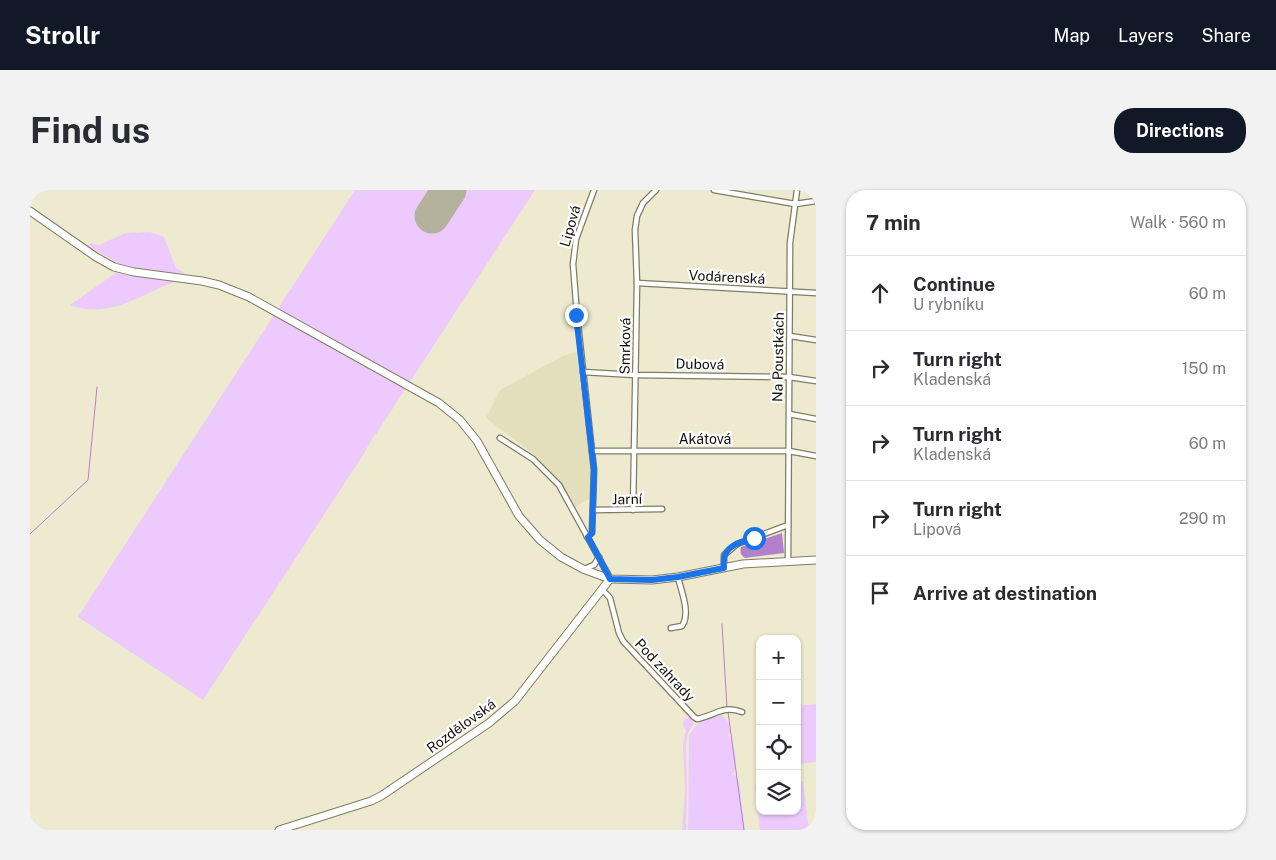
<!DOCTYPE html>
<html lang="en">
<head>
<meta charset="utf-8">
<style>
  :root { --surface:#fff; --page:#f2f2f3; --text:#2b2b33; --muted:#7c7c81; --line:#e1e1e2; --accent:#111827 }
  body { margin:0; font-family:"Public Sans",sans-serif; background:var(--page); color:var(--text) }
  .controls { position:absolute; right:15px; bottom:15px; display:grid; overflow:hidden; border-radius:10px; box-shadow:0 1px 4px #0004 }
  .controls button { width:45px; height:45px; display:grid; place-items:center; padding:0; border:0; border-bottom:1px solid var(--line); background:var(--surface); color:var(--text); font:25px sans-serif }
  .stop { position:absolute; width:15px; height:15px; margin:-11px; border:4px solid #1a73e8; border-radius:50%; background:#fff }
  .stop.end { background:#1a73e8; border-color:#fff; box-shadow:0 1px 5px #0008 }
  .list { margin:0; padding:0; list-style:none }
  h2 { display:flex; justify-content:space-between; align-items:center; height:65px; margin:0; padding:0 20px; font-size:21px }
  h2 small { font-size:16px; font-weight:400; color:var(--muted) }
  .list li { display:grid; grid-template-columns:32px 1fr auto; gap:15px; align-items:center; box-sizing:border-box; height:75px; padding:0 20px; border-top:1px solid var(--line) }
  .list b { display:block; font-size:19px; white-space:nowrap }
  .list p { margin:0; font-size:16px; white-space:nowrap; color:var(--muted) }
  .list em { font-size:16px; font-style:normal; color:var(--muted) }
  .icon { flex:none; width:28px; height:28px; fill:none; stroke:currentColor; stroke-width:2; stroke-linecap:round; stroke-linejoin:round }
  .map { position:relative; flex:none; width:786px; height:640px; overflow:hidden; border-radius:20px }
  header { display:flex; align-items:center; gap:30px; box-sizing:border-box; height:70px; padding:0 25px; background:var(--accent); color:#fff }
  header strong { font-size:24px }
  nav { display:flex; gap:28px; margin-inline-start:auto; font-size:18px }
  .intro { display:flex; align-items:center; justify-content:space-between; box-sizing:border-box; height:120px; padding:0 30px }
  h1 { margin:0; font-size:35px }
  .button { padding:12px 22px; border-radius:20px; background:var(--accent); color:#fff; font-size:18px; font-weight:700 }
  main { display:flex; gap:30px; padding:0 30px }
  aside { flex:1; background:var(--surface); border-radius:20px; box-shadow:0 1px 4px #0004 }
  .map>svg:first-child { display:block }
  .built { fill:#e3debc }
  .green { fill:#eccafd }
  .water { fill:#b381cc }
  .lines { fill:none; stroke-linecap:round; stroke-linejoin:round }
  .stream { stroke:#b381cc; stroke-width:1 }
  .runway { stroke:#b4b29c; stroke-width:35 }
  .street-casing { stroke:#7f7c64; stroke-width:7 }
  .secondary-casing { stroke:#7f7c64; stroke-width:9 }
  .street { stroke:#fff; stroke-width:4.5 }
  .secondary { stroke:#fff; stroke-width:7 }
  .route { stroke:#1a73e8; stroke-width:6 }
  .labels { text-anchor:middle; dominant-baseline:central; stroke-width:4.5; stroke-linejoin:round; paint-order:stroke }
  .street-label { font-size:14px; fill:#121108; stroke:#fff }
</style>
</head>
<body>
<header>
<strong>Strollr</strong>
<nav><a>Map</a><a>Layers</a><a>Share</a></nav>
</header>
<div class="intro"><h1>Find us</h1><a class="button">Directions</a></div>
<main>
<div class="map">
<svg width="786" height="640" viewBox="0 0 786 640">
  <rect width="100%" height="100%" fill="#edeacf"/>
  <polygon class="built" points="546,162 563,283 562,307 545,317 529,290 505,265 456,228 470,200 533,166"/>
  <g class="green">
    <polygon points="325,0 505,0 346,244 345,244 333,265 173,510 48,427"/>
    <polygon points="96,43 120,42 134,47 146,78 155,83 111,81 96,78 58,56 61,53 69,55"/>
    <path d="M87 82 147 91C141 94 132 96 126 100 97 113 72 127 40 115Z"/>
    <polygon points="786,514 786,572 767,574 767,516"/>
    <path d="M686 525C697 525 700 533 700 542L698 545C704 553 709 576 703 584L707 588 709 593 715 640H658L659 545 667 534Z"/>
    <polygon points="661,527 664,534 658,543 656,552 657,603 656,640 652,640 655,600 653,555 656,540 653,536 654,529"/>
    <polygon points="767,591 773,591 779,640 730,640 725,596 730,596 730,621 767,621"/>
  </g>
  <path class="water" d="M752 343 754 363 715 368C710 365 710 362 711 357Z"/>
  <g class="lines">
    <g class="stream">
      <polyline points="0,344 58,290 67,197"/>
      <polyline points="692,434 697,518"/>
      <polyline points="698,522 714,640"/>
    </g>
    <polyline class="runway" points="402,26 419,0"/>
    <g class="street-casing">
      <g id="street">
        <polyline points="684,0 765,14 786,11"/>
        <polyline points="607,93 786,103"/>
        <polyline points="760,146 786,150"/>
        <polyline points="553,182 605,185 759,187 786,191"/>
        <polyline points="759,224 786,229"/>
        <polyline points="470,248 503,269 529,295 580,388"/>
        <polyline points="562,261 759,261 786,266"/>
        <polyline points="563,320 632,319"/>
        <polyline points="603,320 607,93 605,40 607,26 613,13 626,0"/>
        <polyline points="557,347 562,343 564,280 547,125 543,74 546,49 564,0"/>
        <polyline points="758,371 760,53 767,0"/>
        <polyline points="694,378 694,365 707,354 758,335"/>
        <polyline points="554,379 564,375 569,367"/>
        <path d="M572 399 580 408 589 443 593 451 664 527 667 529C686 525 693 515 712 522"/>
        <path d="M641 438 652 436C661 423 651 401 648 387"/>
      </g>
    </g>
    <g class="secondary-casing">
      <g id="secondary">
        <polyline points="0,21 66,67 84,77 104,82 172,91 189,95 219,107 409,213 430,230 447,251 489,326 510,350 531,367 553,379 580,389 622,390 648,387 713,374 786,370"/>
        <polyline points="249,640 341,611 351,606 459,533 485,511 580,389"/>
      </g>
    </g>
    <use href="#street" class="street"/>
    <use href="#secondary" class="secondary"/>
  </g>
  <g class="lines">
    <path class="route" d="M546 125 564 280 562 343 558 347 580 389 622 390 648 387 694 378C694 374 693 368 695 365 699 354 715 351 724 348"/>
  </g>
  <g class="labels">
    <g class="street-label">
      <text transform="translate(540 36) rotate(-74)">Lipová</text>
      <text transform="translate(697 87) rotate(3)">Vodárenská</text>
      <text transform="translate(595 156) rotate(-89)">Smrková</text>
      <text transform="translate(748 167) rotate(-89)">Na Poustkách</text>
      <text transform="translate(670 174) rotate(1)">Dubová</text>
      <text x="675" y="249">Akátová</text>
      <text transform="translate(597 309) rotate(-1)">Jarní</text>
      <text transform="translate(635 480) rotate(47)">Pod zahrady</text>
      <text transform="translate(431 536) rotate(-36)">Rozdělovská</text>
    </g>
  </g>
</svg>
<div class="controls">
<button>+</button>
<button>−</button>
<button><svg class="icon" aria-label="locate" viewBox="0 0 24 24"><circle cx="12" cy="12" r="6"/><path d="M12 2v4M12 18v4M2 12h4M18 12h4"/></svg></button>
<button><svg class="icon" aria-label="layers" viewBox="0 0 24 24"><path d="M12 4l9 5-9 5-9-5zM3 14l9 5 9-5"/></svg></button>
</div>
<div class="stop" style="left:724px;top:348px"></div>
<div class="stop end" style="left:546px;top:125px"></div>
</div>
<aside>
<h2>7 min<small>Walk · 560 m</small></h2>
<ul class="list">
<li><svg class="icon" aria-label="ahead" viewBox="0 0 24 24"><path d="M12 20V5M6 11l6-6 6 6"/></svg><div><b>Continue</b><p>U rybníku</p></div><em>60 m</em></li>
<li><svg class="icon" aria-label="right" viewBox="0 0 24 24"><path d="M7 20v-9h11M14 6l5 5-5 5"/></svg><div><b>Turn right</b><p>Kladenská</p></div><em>150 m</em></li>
<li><svg class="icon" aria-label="right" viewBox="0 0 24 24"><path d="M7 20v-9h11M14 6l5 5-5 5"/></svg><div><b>Turn right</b><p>Kladenská</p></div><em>60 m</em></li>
<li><svg class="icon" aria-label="right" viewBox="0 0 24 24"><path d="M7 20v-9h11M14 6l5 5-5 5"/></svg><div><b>Turn right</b><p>Lipová</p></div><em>290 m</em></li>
<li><svg class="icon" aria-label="arrive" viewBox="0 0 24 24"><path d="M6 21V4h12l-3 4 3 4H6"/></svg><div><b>Arrive at destination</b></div></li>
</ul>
</aside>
</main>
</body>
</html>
